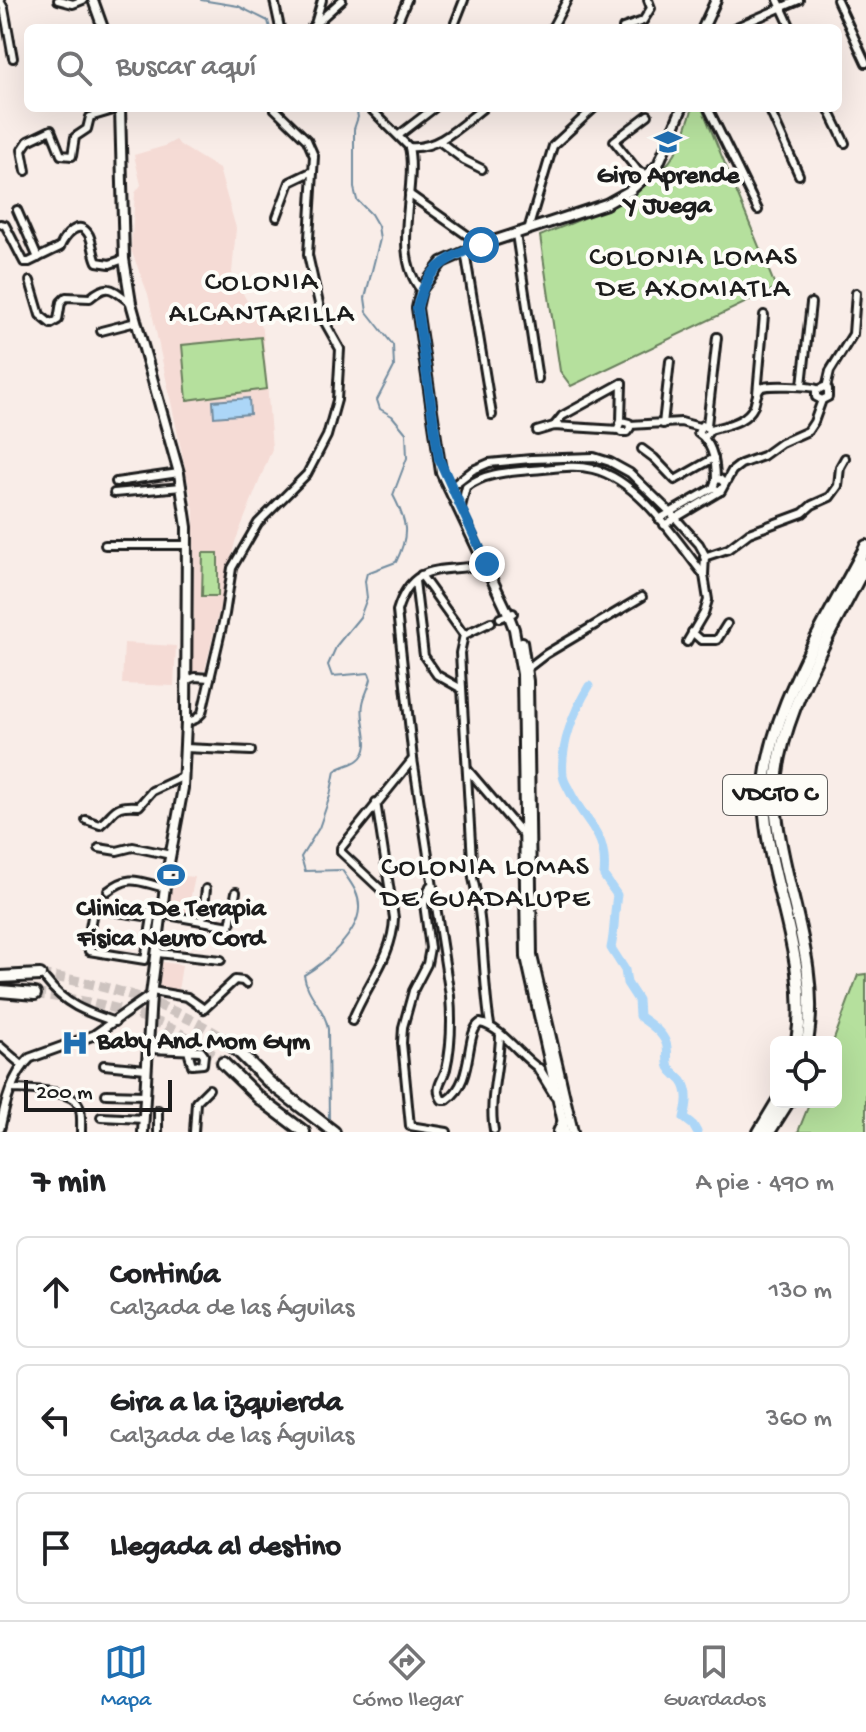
<!DOCTYPE html>
<html lang="es">
<head>
<meta charset="utf-8">
<style>
  :root { --surface:#fff; --page:#f6f6f6; --text:#202124; --muted:#757577; --line:#e0e0e0; --accent:#1f6fb2 }
  body { margin:0; font-family:"Gochi Hand",sans-serif; background:var(--page); color:var(--text) }
  .controls { position:absolute; right:24px; bottom:24px; display:grid; overflow:hidden; border-radius:12px; box-shadow:0 8px 32px #0002 }
  .controls button { width:72px; height:72px; display:grid; place-items:center; padding:0; border:0; border-bottom:2px solid var(--line); background:var(--surface); color:var(--text); font:40px sans-serif }
  .scale { position:absolute; left:24px; bottom:20px; width:148px; box-sizing:border-box; padding-left:8px; border:4px solid #1c1c1c; border-top:0; font-size:22px; line-height:28px; white-space:nowrap; color:#1c1c1c; -webkit-text-stroke:6px #fdfcf7; paint-order:stroke }
  .stop { position:absolute; width:24px; height:24px; margin:-18px; border:6px solid #1f6fb2; border-radius:50%; background:#fff }
  .stop.end { background:#1f6fb2; border-color:#fff; box-shadow:0 2px 8px #0008 }
  .list { margin:0; padding:0; list-style:none }
  h2 { display:flex; justify-content:space-between; align-items:center; height:104px; margin:0; padding:0 32px; font-size:34px }
  h2 small { font-size:26px; font-weight:400; color:var(--muted) }
  .list li { display:grid; grid-template-columns:52px 1fr auto; gap:24px; align-items:center; box-sizing:border-box; height:112px; margin:0 16px 16px; padding:0 16px; border:2px solid var(--line); border-radius:12px }
  .list b { display:block; font-size:30px; white-space:nowrap }
  .list p { margin:0; font-size:26px; white-space:nowrap; color:var(--muted) }
  .list em { font-size:26px; font-style:normal; color:var(--muted) }
  .icon { flex:none; width:44px; height:44px; fill:none; stroke:currentColor; stroke-width:2; stroke-linecap:round; stroke-linejoin:round }
  .map { position:relative; flex:none; width:866px; height:1132px; overflow:hidden }
  .search { position:absolute; background:var(--surface); box-shadow:0 8px 32px #0002; left:24px; right:24px; top:24px; height:88px; display:flex; align-items:center; gap:20px; box-sizing:border-box; padding:0 28px; border-radius:12px; color:var(--muted); font-size:30px }
  .sheet { height:488px; background:var(--surface) }
  nav { display:flex; justify-content:space-around; align-items:center; box-sizing:border-box; height:112px; border-top:2px solid var(--line); background:var(--surface); font-size:22px; color:var(--muted) }
  nav a { display:grid; justify-items:center; gap:4px }
  nav .on { color:var(--accent) }
  .map>svg:first-child { display:block }
  .built { fill:#f5dbd5 }
  .green { fill:#b5e09d; stroke:#687e5c; stroke-width:2 }
  .water { fill:#acd6f7; stroke:#728c9f; stroke-width:2 }
  .lines { fill:none; stroke-linecap:round; stroke-linejoin:round }
  .stream { stroke:#728c9f; stroke-width:2 }
  .river { stroke:#acd6f7; stroke-width:9 }
  .motorway-tunnel { stroke:#cdc3bf; stroke-width:10; stroke-dasharray:10 5; stroke-linecap:butt }
  .minor-casing { stroke:#1c1c1c; stroke-width:12 }
  .tertiary-casing { stroke:#1c1c1c; stroke-width:13 }
  .secondary-casing { stroke:#1c1c1c; stroke-width:14 }
  .motorway-casing { stroke:#1c1c1c; stroke-width:16 }
  .minor { stroke:#fdfcf7; stroke-width:6 }
  .tertiary { stroke:#fdfcf7; stroke-width:7 }
  .secondary { stroke:#fdfcf7; stroke-width:8 }
  .motorway { stroke:#fdfcf7; stroke-width:10 }
  .route { stroke:#1f6fb2; stroke-width:10 }
  .labels { text-anchor:middle; dominant-baseline:central; stroke-width:8; stroke-linejoin:round; paint-order:stroke }
  .shield { fill:#fdfcf7; stroke:#605f5e; stroke-width:2 }
  .shield-label { font-size:24px; font-weight:bold; fill:#1c1c1c }
  .poi-label { font-size:26px; font-weight:bold; fill:#1c1c1c; stroke:#fdfcf7 }
  .neighbourhood-label { font-size:28px; letter-spacing:2px; fill:#1c1c1c; stroke:#fdfcf7 }
</style>
</head>
<body>
<div class="map">
<svg width="866" height="1132" viewBox="0 0 866 1132">
  <rect width="100%" height="100%" fill="#f9ede8"/>
  <filter id="ink" filterUnits="userSpaceOnUse"><feTurbulence type="fractalNoise" baseFrequency=".0125" numOctaves="2"/><feDisplacementMap in="SourceGraphic" scale="16" xChannelSelector="R" yChannelSelector="G"/><feConvolveMatrix kernelMatrix="1 2 1 2 8 2 1 2 1" color-interpolation-filters="sRGB"/></filter>
  <g filter="url(#ink)">
    <g class="built">
      <polygon points="176,140 180,145 219,169 236,228 232,273 263,331 272,449 235,542 205,670 189,673 194,615 194,510 148,294 131,250 135,193 141,185 134,155 165,146"/>
      <polygon points="124,643 176,646 174,686 122,684"/>
      <polygon points="172,875 195,877 187,914 166,912"/>
      <polygon points="162,962 182,965 178,991 159,988"/>
    </g>
    <g class="green">
      <path d="M693 108H702L776 288 571 386 560 371 540 236C585 217 654 195 678 148 684 136 688 121 693 108Z"/>
      <polygon points="261,337 267,389 187,400 182,345"/>
      <polygon points="203,553 218,553 218,596 202,596"/>
      <polygon points="866,974 866,1132 798,1132 810,1102 836,1102 836,1042 833,1042 858,975"/>
    </g>
    <polygon class="water" points="249,398 250,414 214,417 213,401"/>
    <g class="lines">
      <g class="stream">
        <polyline points="201,0 238,6 268,21 270,28"/>
        <path d="M329 1122 328 1029C325 1008 307 996 304 975 324 964 358 933 359 909 360 893 350 882 342 870L305 871 301 857 319 828 330 796 335 771C343 765 352 765 358 760 375 747 359 723 363 704 364 696 369 688 371 679L369 673 332 676 328 665 337 645 360 617 367 598 365 581 367 573 396 562C410 534 407 522 393 495L407 458 406 433 392 416 380 409 377 400 394 367 393 345 367 312 365 298 380 239 378 226 371 214 357 200 354 188V129L358 117 356 108"/>
      </g>
      <path class="river" d="M589 686C574 711 560 745 563 775 563 781 568 787 570 792 588 827 608 833 604 876L617 895C614 913 615 930 611 948L625 970 627 983 638 1000 639 1016C648 1023 662 1031 666 1043 669 1051 666 1059 669 1067 673 1074 677 1075 682 1081 690 1092 687 1106 684 1118L693 1125 697 1132"/>
      <g class="motorway-tunnel">
        <path d="M40 975C107 983 172 1005 228 1041"/>
        <path d="M35 994C102 1002 171 1017 223 1063"/>
      </g>
      <g class="minor-casing">
        <g id="minor">
          <polyline points="58,0 73,4 83,0"/>
          <polyline points="274,0 280,28"/>
          <polyline points="778,0 791,28"/>
          <polyline points="837,0 866,63"/>
          <polyline points="0,1 4,8 13,58"/>
          <polyline points="315,24 322,0"/>
          <polyline points="311,28 342,0"/>
          <polyline points="395,28 407,0"/>
          <polyline points="453,28 464,0"/>
          <polyline points="552,28 567,0"/>
          <polyline points="623,28 643,21 651,8 648,0"/>
          <polyline points="734,28 799,0"/>
          <path d="M370 108 409 147C418 189 390 253 421 290"/>
          <polyline points="708,108 758,210"/>
          <polyline points="769,108 799,175"/>
          <polyline points="828,108 845,143"/>
          <polyline points="399,135 434,108"/>
          <polyline points="439,141 464,160 482,169"/>
          <path d="M409 147C438 150 461 125 483 108"/>
          <polyline points="26,171 22,150 28,141 51,130 61,155 72,156 75,137 87,129 90,117 120,108"/>
          <polyline points="648,175 638,171 614,141 648,115"/>
          <polyline points="409,194 481,245"/>
          <polyline points="17,210 38,258"/>
          <polyline points="277,217 290,182 313,171"/>
          <path d="M0 224 5 225 24 262H29L60 247C64 237 79 217 89 235 93 243 93 254 97 262L110 264 124 259"/>
          <polyline points="528,230 553,146 594,108"/>
          <polyline points="516,234 538,379"/>
          <polyline points="465,251 492,415"/>
          <path d="M30 281 40 315 51 324 58 320 61 302 66 297 90 298C109 282 112 289 131 303"/>
          <polyline points="101,331 136,322"/>
          <polyline points="802,385 811,303"/>
          <polyline points="826,388 830,371 853,334 856,293"/>
          <polyline points="757,394 764,315"/>
          <polyline points="621,421 629,423 630,428 627,432 621,432 618,428 621,421 622,383"/>
          <polyline points="663,424 670,361"/>
          <polyline points="630,425 681,422 699,427"/>
          <polyline points="707,425 717,337"/>
          <polyline points="554,426 562,416 622,383"/>
          <path d="M710 430C726 425 746 423 754 406 756 400 756 393 761 388 765 384 812 386 817 389"/>
          <polyline points="537,431 554,426 619,430"/>
          <path d="M705 437 710 430 702 425 698 433C713 443 716 462 716 480"/>
          <polyline points="642,449 654,458 675,480 714,458"/>
          <polyline points="116,482 179,473"/>
          <polyline points="724,483 720,479 716,480 713,488 721,491 732,471 741,464 763,456 781,443 808,431 814,422 822,400 828,397 828,389 824,387 816,391 816,397 822,400"/>
          <polyline points="451,487 473,470 489,463 531,459 594,457 610,462 630,473 669,511 699,544 705,555 704,575 708,600 704,613 687,642"/>
          <polyline points="114,493 182,487"/>
          <path d="M461 507 466 487C484 473 508 472 531 470 551 469 573 464 593 469 639 480 676 540 704 575"/>
          <polyline points="659,519 713,488"/>
          <polyline points="664,525 719,492"/>
          <polyline points="105,545 186,545"/>
          <polyline points="704,557 728,549 749,533 803,513 812,505 830,497 838,486 840,467 845,458"/>
          <path d="M487 564C445 574 413 558 397 611L413 759 450 996C452 1022 452 1044 446 1069 442 1082 434 1087 442 1100H447C475 1081 464 1034 480 1023 502 1027 521 1058 541 1070"/>
          <polyline points="421,575 464,635"/>
          <polyline points="415,581 424,656 437,675 460,688"/>
          <polyline points="500,618 513,613"/>
          <polyline points="692,632 701,640 717,640 727,624"/>
          <polyline points="524,671 546,654 642,597"/>
          <polyline points="185,681 195,677 210,678"/>
          <polyline points="186,723 196,719 202,713 225,614 232,568 258,523 307,474 327,436 337,400 340,349 322,317 308,255 314,156 307,140 274,108"/>
          <polyline points="185,748 251,751"/>
          <polyline points="467,769 524,836"/>
          <path d="M86 820 100 825C117 811 112 804 139 806L152 791 184 776"/>
          <polyline points="99,848 117,851 133,847 171,855"/>
          <polyline points="430,886 424,904 430,948 427,964 413,991 403,1027 402,1043 410,1126 447,1132"/>
          <path d="M108 891C131 873 139 882 165 888"/>
          <polyline points="391,899 341,852 341,848 413,759"/>
          <polyline points="129,908 230,926 236,892"/>
          <polygon points="96,909 152,917 145,960 89,951 87,945 93,911"/>
          <polyline points="202,921 206,889"/>
          <polyline points="158,953 221,960"/>
          <path d="M46 980C65 1005 86 1012 115 1022"/>
          <polyline points="152,991 187,997 204,1009 235,980 243,981 246,984"/>
          <path d="M352 1021C365 986 393 957 394 918L376 802"/>
          <path d="M490 1025C482 976 485 927 473 878L460 653 464 635 491 622"/>
          <polyline points="0,1046 22,1065"/>
          <polyline points="148,1049 201,1051 204,1055 203,1064 192,1065 188,1051"/>
          <polyline points="104,1065 146,1069"/>
          <path d="M12 1089C27 1090 73 1089 79 1106 82 1113 81 1124 81 1132"/>
          <polyline points="106,1094 145,1095"/>
          <polyline points="101,1117 144,1119"/>
          <path d="M494 1130C488 1099 500 1066 500 1034"/>
          <polyline points="158,1132 158,1110"/>
          <polyline points="194,1132 196,1102 209,1089"/>
        </g>
      </g>
      <g class="tertiary-casing">
        <path id="tertiary" d="M0 1128C5 1104 12 1075 30 1058L94 1035 151 995"/>
      </g>
      <g class="secondary-casing">
        <g id="secondary">
          <polyline points="93,0 103,28"/>
          <polyline points="703,28 716,0"/>
          <polyline points="120,108 124,259 131,303 179,473 187,527 186,723 183,788 166,879 151,995 143,1132"/>
          <polyline points="522,642 528,681 532,956 573,1132"/>
          <polyline points="539,1069 555,1095"/>
          <polyline points="565,1132 526,957 522,674 514,629 507,611 441,472 417,308 421,290 442,262 481,245 606,204 631,190 658,165 682,108"/>
        </g>
      </g>
      <g class="motorway-casing">
        <g id="motorway">
          <polyline points="0,977 40,975"/>
          <polyline points="0,991 35,994"/>
          <polyline points="228,1041 270,1083 334,1132"/>
          <path d="M797 1042C810 965 772 891 765 815 756 728 827 622 866 546"/>
          <path d="M807 1042C821 965 784 889 776 814 767 732 830 636 866 564"/>
          <polyline points="223,1063 259,1098 304,1132"/>
          <polyline points="559,1132 563,1123"/>
          <polyline points="759,1132 777,1102"/>
          <polyline points="769,1132 788,1102"/>
        </g>
      </g>
      <use href="#minor" class="minor"/>
      <use href="#tertiary" class="tertiary"/>
      <use href="#secondary" class="secondary"/>
      <use href="#motorway" class="motorway"/>
    </g>
  </g>
  <g class="lines" filter="url(#ink)">
    <path class="route" d="M481 245C444 258 426 269 417 308L439 459 487 564"/>
  </g>
  <defs>
    <g id="university-bare" transform="scale(2.16)"><path d="M0-5L7-2L0 1L-7-2ZM-4 1L0 2.5L4 1V4Q0 6-4 4Z" fill="#1f6fb2" stroke="#fdfcf7" stroke-width="2.5" paint-order="stroke"/></g>
    <g id="stadium-bare" transform="scale(2.16)"><path d="M0-5a6.5 5 0 1 0 0 10a6.5 5 0 1 0 0-10ZM-3.5-1.8h7v3.6h-7Z" fill="#1f6fb2" stroke="#fdfcf7" stroke-width="2.5" paint-order="stroke"/></g>
    <g id="hospital-bare" transform="scale(2.16)"><path d="M-5-5h3v3.5h4V-5h3V5h-3V1.5h-4V5h-3Z" fill="#1f6fb2" stroke="#fdfcf7" stroke-width="2.5" paint-order="stroke"/></g>
  </defs>
  <g fill-rule="evenodd">
    <use href="#university-bare" x="668" y="142"/>
    <use href="#stadium-bare" x="171" y="875"/>
    <use href="#hospital-bare" x="75" y="1043"/>
  </g>
  <g class="labels">
    <rect class="shield" x="723" y="775" width="104" height="40" rx="6"/>
    <g class="shield-label">
      <text x="775" y="795">VDCTO C</text>
    </g>
    <g class="poi-label">
      <text x="668" y="177">Giro Aprende<tspan x="668" dy="30">Y Juega</tspan></text>
      <text x="171" y="910">Clinica De Terapia<tspan x="171" dy="30">Fisica Neuro Cord</tspan></text>
      <text x="97" y="1043" text-anchor="start">Baby And Mom Gym</text>
    </g>
    <g class="neighbourhood-label">
      <text x="694" y="258">COLONIA LOMAS<tspan x="694" dy="32">DE AXOMIATLA</tspan></text>
      <text x="262" y="283">COLONIA<tspan x="262" dy="32">ALCANTARILLA</tspan></text>
      <text x="486" y="868">COLONIA LOMAS<tspan x="486" dy="32">DE GUADALUPE</tspan></text>
    </g>
  </g>
</svg>
<div class="controls">
<button><svg class="icon" aria-label="locate" viewBox="0 0 24 24"><circle cx="12" cy="12" r="6"/><path d="M12 2v4M12 18v4M2 12h4M18 12h4"/></svg></button>
</div>
<div class="scale">200 m</div>
<div class="stop" style="left:481px;top:245px"></div>
<div class="stop end" style="left:487px;top:564px"></div>
<div class="search"><svg class="icon" aria-label="search" viewBox="0 0 24 24"><circle cx="10" cy="10" r="6"/><path d="M15 15l6 6"/></svg>Buscar aquí</div>
</div>
<section class="sheet">
<h2>7 min<small>A pie · 490 m</small></h2>
<ul class="list">
<li><svg class="icon" aria-label="ahead" viewBox="0 0 24 24"><path d="M12 20V5M6 11l6-6 6 6"/></svg><div><b>Continúa</b><p>Calzada de las Águilas</p></div><em>130 m</em></li>
<li><svg class="icon" aria-label="left" viewBox="0 0 24 24"><path d="M17 20v-9H6M10 6l-5 5 5 5"/></svg><div><b>Gira a la izquierda</b><p>Calzada de las Águilas</p></div><em>360 m</em></li>
<li><svg class="icon" aria-label="arrive" viewBox="0 0 24 24"><path d="M6 21V4h12l-3 4 3 4H6"/></svg><div><b>Llegada al destino</b></div></li>
</ul>
</section>
<nav>
<a class="on"><svg class="icon" aria-label="map" viewBox="0 0 24 24"><path d="M3 6l6-2 6 2 6-2v14l-6 2-6-2-6 2zM9 4v14M15 6v14"/></svg>Mapa</a>
<a><svg class="icon" aria-label="directions" viewBox="0 0 24 24"><path d="M12 3l9 9-9 9-9-9zM9 14v-3h6M13 9l2 2-2 2"/></svg>Cómo llegar</a>
<a><svg class="icon" aria-label="saved" viewBox="0 0 24 24"><path d="M7 4h10v16l-5-4-5 4z"/></svg>Guardados</a>
</nav>
</body>
</html>
